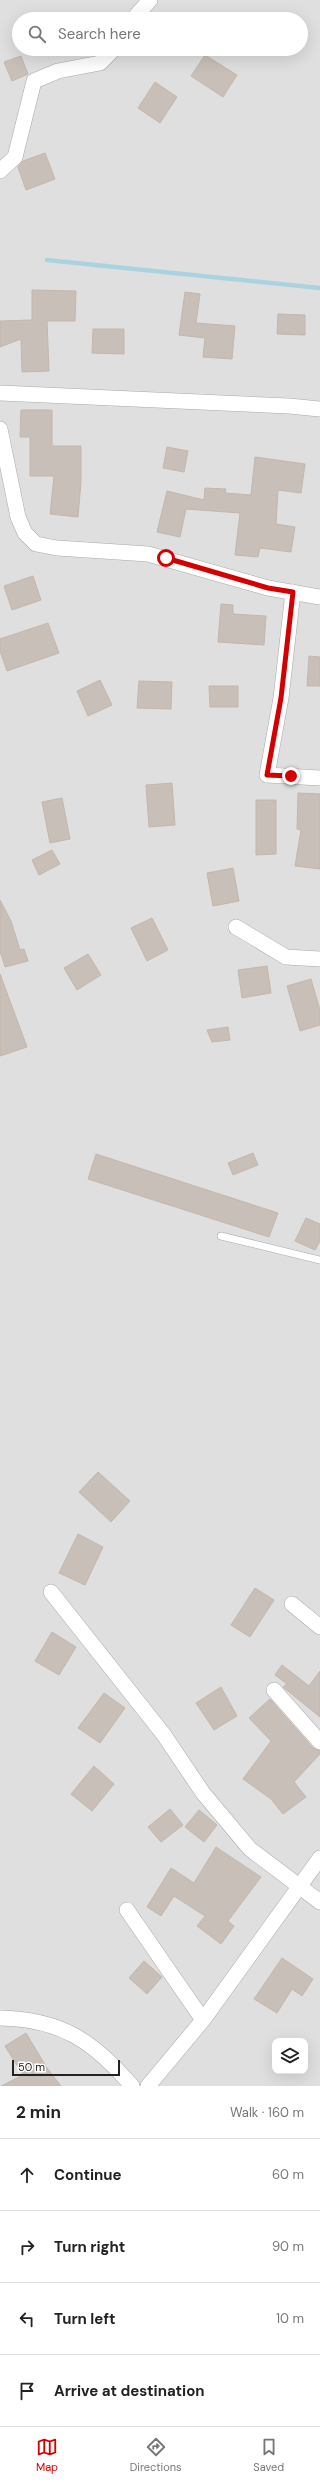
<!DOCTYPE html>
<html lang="en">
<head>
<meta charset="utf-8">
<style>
  :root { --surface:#fff; --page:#f6f6f6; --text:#222; --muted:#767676; --line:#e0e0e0; --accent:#d40000 }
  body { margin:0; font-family:"DM Sans",sans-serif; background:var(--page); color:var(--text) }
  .controls { position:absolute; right:12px; bottom:12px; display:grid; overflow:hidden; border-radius:8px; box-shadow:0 4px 16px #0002 }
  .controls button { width:36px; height:36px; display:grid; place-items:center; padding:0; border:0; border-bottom:1px solid var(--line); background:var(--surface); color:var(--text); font:20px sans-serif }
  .scale { position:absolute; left:12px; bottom:10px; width:108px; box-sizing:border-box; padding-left:4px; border:2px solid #222; border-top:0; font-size:11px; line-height:14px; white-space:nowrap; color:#222; -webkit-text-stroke:3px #fff; paint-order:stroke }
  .stop { position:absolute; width:12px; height:12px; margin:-9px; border:3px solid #d40000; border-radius:50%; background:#fff }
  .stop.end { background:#d40000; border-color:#fff; box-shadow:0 1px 4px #0008 }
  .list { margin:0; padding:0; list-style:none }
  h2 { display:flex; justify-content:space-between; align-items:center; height:52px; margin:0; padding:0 16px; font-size:17px }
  h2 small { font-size:13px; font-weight:400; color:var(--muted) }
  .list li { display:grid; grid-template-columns:26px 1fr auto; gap:12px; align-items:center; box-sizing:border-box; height:72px; padding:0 16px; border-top:1px solid var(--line) }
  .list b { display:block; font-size:15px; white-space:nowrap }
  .list em { font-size:13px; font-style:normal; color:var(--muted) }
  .icon { flex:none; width:22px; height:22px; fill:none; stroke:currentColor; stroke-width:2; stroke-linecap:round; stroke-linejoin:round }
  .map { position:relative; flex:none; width:320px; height:2086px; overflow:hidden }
  .search { position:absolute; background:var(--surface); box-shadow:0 4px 16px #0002; left:12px; right:12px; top:12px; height:44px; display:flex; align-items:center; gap:10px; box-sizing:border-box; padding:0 14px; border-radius:22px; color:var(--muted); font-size:15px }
  .sheet { height:340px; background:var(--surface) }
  nav { display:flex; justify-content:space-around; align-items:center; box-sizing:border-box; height:56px; border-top:1px solid var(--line); background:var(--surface); font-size:11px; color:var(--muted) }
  nav a { display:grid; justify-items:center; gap:2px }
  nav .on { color:var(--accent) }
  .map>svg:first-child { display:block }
  .residential { fill:#e0dfdf; fill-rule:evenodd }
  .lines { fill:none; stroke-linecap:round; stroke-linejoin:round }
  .stream { stroke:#aad3df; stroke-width:4.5 }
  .building { fill:#c7bfb8; stroke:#c4b6ab }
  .lane-casing { stroke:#a9a9a9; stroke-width:8 }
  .street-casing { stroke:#a9a9a9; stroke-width:16 }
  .lane { stroke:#fff; stroke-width:7 }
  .street { stroke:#fff; stroke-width:15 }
  .route { stroke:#d40000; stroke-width:5 }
</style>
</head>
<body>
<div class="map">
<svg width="320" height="2086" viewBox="0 0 320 2086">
  <rect width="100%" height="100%" fill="#f2efe9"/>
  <path class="residential" d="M0 0H320V2086H0ZM19 19H301V49H19ZM275 2041H305V2071H275Z"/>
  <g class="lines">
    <polyline class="stream" points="47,260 320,288"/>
  </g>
  <g class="building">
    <polygon points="205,55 237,75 223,97 191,76"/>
    <polygon points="21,56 28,74 12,81 4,62"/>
    <polygon points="155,82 177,97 160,123 138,108"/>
    <polygon points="45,153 55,179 26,190 18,167 23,161"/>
    <polygon points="32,290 76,291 75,321 47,321 49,371 22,372 21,339 0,347 0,321 32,320"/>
    <polygon points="185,292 200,294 196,323 235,326 232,359 203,357 205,338 179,335"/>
    <polygon points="278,314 305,315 305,335 277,334"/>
    <polygon points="93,329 124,329 124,354 92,353"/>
    <polygon points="21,410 52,410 52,446 81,446 81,482 78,517 50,514 54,476 30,476 30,437 20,437"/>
    <polygon points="167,447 188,451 184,472 163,468"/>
    <polygon points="255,457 305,464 301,493 278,490 276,524 295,527 291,552 260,548 258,557 235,555 240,513 186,509 180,537 157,532 167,491 204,500 205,488 226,489 225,493 251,495"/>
    <polygon points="33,576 41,600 12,610 4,586"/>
    <polygon points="221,604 233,605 233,614 266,616 264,645 218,642"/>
    <polygon points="48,623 59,653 7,671 0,651 0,639"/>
    <polygon points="309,656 320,657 320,686 307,686"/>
    <polygon points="100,680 112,705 88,716 77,691"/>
    <polygon points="139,681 172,682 171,709 137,708"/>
    <polygon points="209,686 238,686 238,707 210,707"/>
    <polygon points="172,783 175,825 149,827 146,785"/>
    <polygon points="298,793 320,794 320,869 295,866 301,830 297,829"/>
    <polygon points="62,798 70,839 50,843 42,802"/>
    <polygon points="256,800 276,800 276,854 256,855"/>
    <polygon points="52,850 60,864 39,875 32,860"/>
    <polygon points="233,868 239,901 213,906 207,873"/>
    <polygon points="0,900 11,921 20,950 24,949 28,961 5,967 0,951"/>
    <polygon points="152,918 168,950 147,961 131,928"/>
    <polygon points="88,954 101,975 77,990 64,968"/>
    <polygon points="267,966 271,993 242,998 238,970"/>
    <polygon points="0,974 27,1047 0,1056"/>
    <polygon points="311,979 320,1010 320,1025 300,1031 287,986"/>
    <polygon points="228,1027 230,1040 212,1042 207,1030"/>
    <polygon points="253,1153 258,1165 233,1175 228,1163"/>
    <polygon points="96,1154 278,1213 269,1237 88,1179"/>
    <polygon points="306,1218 320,1224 320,1241 315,1250 295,1241"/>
    <polygon points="98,1472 130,1501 111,1522 79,1492"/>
    <polygon points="78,1534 103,1547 85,1585 59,1573"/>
    <polygon points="255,1588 274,1600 250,1637 231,1625"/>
    <polygon points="52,1632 76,1647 59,1675 35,1661"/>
    <polygon points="282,1665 309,1686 320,1671 320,1717 283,1687 287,1684 275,1675"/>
    <polygon points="221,1687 237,1716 214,1730 196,1703"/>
    <polygon points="104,1693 125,1708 100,1743 78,1728"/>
    <polygon points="270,1699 313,1748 320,1751 320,1754 294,1782 306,1797 283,1814 271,1799 243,1779 271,1741 249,1718"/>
    <polygon points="94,1766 114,1784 92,1811 71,1794"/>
    <polygon points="170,1809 183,1825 161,1842 148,1827"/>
    <polygon points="199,1810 217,1825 204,1842 185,1827"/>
    <polygon points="216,1847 261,1877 228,1921 234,1926 221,1944 197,1926 205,1916 174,1896 161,1916 147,1907 171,1868 194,1883"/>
    <polygon points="282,1958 313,1979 302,1996 292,1989 277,2013 254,1999"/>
    <polygon points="144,1961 162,1977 147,1994 129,1978"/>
    <polygon points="26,2033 47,2068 61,2086 1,2086 23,2075 5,2046"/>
  </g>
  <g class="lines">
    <g class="lane-casing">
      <polyline id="lane" points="221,1236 320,1260"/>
    </g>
    <g class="street-casing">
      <g id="street">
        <polyline points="133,19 150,0"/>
        <polyline points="0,171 15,157 34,81 58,71 100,63 114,49"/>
        <polyline points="0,393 289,406 320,409"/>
        <polyline points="0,429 18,517 25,533 36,544 57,548 148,554 268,588 320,597"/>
        <polyline points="293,592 281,698 267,775 320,778"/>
        <polyline points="236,927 286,957 320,959"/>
        <polyline points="51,1592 164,1735 203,1793 250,1849 320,1902"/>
        <polyline points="292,1604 320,1627"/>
        <polyline points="274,1690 320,1742"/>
        <polyline points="127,1910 203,2020"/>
        <path d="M0 2018C61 2019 93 2041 132 2086"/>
        <polyline points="148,2086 203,2020 320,1858"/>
      </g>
    </g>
    <use href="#lane" class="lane"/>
    <use href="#street" class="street"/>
  </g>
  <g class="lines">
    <polyline class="route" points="166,558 268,588 293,592 281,698 267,775 291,776"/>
  </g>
</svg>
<div class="controls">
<button><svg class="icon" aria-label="layers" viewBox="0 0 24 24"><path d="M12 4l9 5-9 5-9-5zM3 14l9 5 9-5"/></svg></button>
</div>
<div class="scale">50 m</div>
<div class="stop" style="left:166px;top:558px"></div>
<div class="stop end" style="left:291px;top:776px"></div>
<div class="search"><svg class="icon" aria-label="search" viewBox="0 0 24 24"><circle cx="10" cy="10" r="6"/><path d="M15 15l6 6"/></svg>Search here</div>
</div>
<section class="sheet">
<h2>2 min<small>Walk · 160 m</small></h2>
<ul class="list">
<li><svg class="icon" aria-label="ahead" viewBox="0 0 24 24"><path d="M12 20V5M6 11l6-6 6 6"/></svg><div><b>Continue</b></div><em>60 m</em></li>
<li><svg class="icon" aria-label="right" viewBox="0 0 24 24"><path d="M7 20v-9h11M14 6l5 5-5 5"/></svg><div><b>Turn right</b></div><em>90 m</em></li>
<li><svg class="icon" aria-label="left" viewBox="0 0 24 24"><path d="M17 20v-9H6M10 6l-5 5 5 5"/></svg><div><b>Turn left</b></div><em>10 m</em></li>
<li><svg class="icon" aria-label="arrive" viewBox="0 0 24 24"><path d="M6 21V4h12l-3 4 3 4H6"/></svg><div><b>Arrive at destination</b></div></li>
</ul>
</section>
<nav>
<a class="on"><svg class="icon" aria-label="map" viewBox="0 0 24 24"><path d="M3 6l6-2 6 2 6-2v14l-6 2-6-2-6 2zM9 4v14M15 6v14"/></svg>Map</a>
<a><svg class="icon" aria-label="directions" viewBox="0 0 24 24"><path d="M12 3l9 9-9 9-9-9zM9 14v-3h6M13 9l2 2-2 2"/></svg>Directions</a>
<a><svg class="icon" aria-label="saved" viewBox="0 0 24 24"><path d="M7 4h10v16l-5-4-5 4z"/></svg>Saved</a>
</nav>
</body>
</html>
